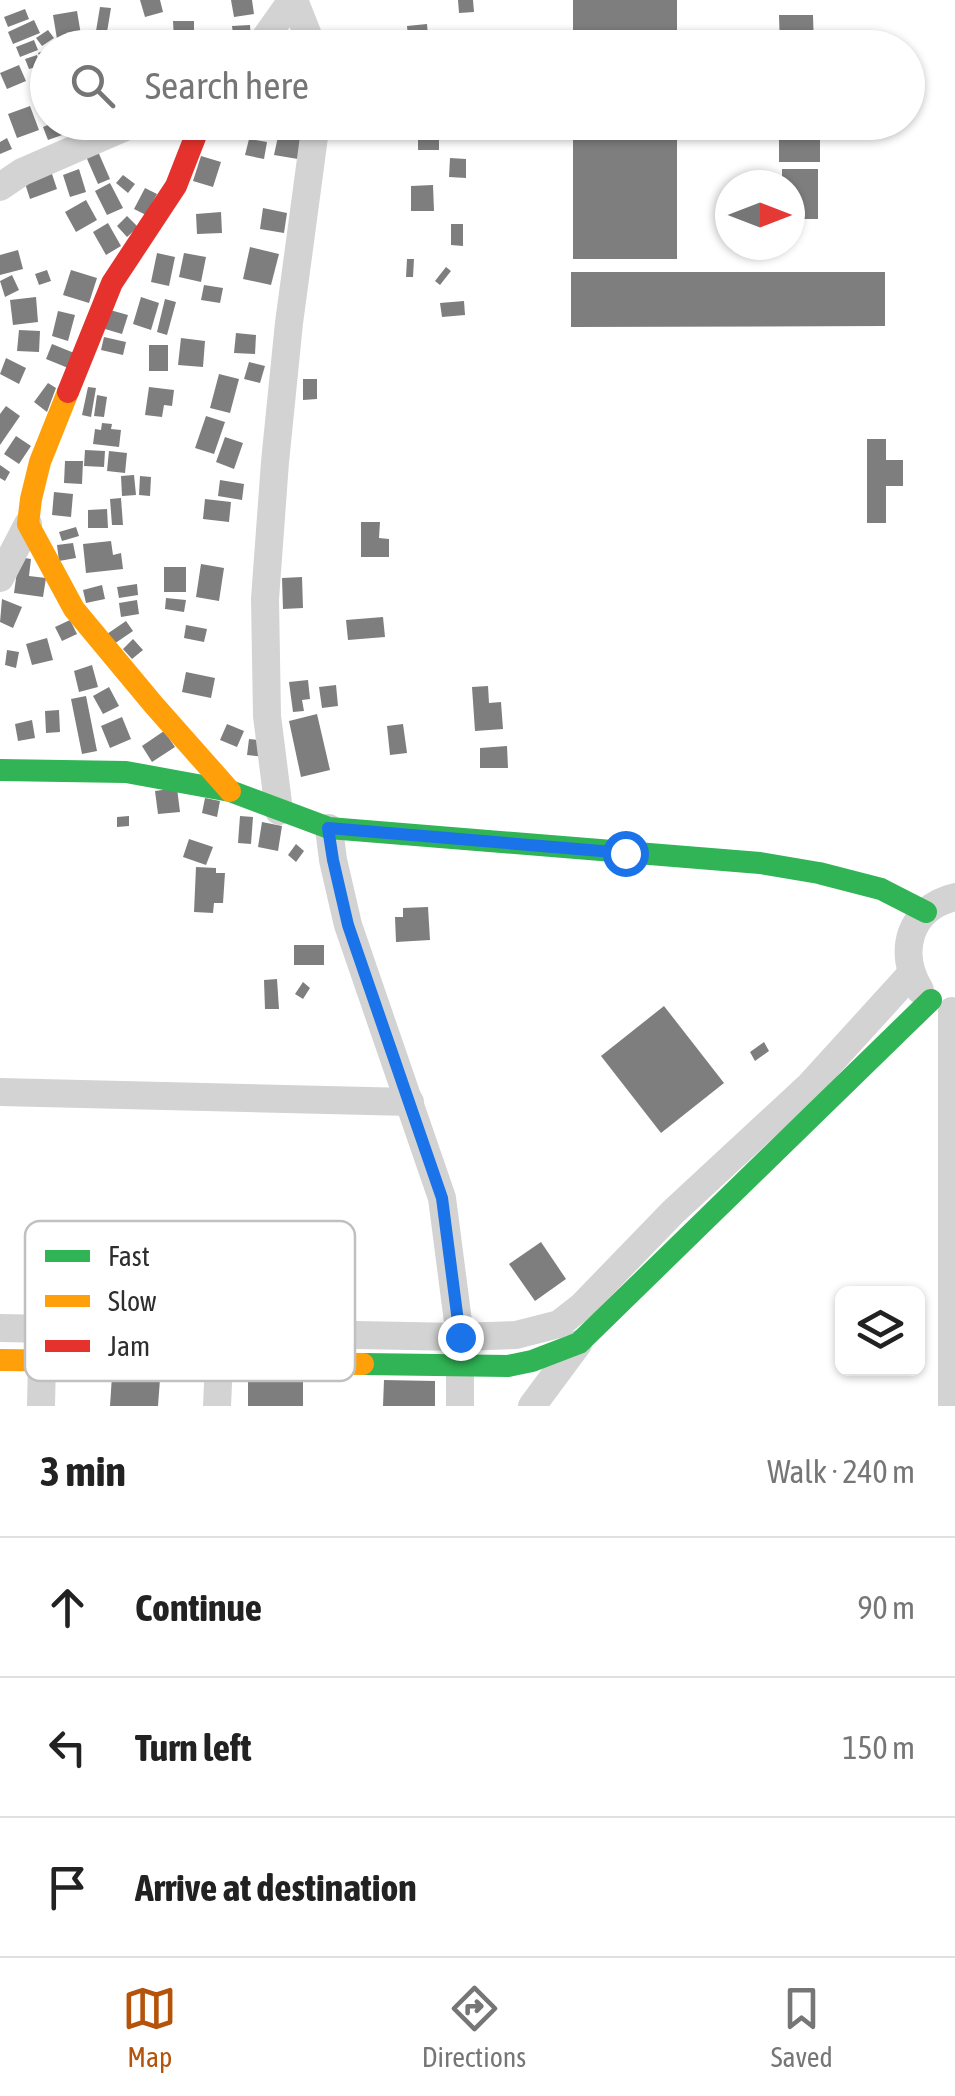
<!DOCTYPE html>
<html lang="en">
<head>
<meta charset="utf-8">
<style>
  :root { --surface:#fff; --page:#f2f2f2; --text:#222; --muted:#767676; --line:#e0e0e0; --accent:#b45309 }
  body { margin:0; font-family:"Asap Condensed",sans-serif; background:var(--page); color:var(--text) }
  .controls { position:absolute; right:30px; bottom:30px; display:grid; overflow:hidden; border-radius:15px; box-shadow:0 2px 8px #0004 }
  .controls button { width:90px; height:90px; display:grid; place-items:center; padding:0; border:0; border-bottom:2px solid var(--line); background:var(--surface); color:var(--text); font:50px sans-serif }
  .compass { position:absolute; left:715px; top:170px; width:90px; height:90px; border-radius:50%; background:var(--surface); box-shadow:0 2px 8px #0004; rotate:90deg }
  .stop { position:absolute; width:30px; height:30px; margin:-22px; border:8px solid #1a73e8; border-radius:50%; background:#fff }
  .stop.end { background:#1a73e8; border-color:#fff; box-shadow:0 2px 10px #0008 }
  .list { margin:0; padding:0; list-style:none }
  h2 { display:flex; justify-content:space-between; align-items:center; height:130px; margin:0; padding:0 40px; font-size:42px }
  h2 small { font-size:32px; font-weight:400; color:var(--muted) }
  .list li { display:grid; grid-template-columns:65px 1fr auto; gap:30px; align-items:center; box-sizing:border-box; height:140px; padding:0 40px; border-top:2px solid var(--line) }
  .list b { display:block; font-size:38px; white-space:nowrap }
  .list em { font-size:32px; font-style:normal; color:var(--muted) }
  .icon { flex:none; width:55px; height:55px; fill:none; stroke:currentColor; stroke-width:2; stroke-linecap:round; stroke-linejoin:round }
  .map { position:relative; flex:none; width:955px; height:1406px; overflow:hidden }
  .search { position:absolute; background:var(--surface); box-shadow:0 2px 8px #0004; left:30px; right:30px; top:30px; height:110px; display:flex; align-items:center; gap:25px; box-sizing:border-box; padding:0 35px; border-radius:55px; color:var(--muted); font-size:38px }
  .sheet { height:550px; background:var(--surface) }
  nav { display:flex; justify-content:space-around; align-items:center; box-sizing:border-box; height:140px; border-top:2px solid var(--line); background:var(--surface); font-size:28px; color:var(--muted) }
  nav a { display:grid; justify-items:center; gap:5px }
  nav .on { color:var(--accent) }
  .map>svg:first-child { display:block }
  .building { fill:#7e7e7e }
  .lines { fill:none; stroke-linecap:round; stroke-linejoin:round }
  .street { stroke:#d3d3d3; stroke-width:28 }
  .fast { stroke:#30b455; stroke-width:22 }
  .slow { stroke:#ff9f0a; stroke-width:22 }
  .jam { stroke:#e5322d; stroke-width:22 }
  .route { stroke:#1a73e8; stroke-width:12 }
  .key { fill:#fff; stroke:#c0c0c0; stroke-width:2.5 }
  .key-label { font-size:28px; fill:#2e2e2e }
</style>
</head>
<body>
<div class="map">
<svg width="955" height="1406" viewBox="0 0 955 1406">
  <rect width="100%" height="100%" fill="#fff"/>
  <g class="building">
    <polygon points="140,0 160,0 163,12 145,17"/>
    <polygon points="231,0 252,0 254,14 234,17"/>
    <polygon points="458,0 473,0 474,12 459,13"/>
    <rect x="573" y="0" width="104" height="48"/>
    <polygon points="100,7 111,8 107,32 96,31"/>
    <polygon points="25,9 29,19 8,27 4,17"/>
    <polygon points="77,11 81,35 57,39 53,15"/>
    <polygon points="779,15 813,15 814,48 780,48"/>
    <polygon points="34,20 40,33 13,44 8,32"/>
    <polygon points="173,21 194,21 194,39 174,39"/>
    <polygon points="427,24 429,48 409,48 407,26"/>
    <polygon points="250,25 251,42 234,43 232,26"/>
    <polygon points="48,30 54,38 42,46 36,38"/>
    <rect x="462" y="31" width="18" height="17"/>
    <polygon points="165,33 169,48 125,48 124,44"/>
    <polygon points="222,38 224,48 208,48 206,42"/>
    <polygon points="74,39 77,48 62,48 60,43"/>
    <polygon points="34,40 38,50 20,57 16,47"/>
    <polygon points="48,49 48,74 38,53"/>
    <polygon points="37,55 40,66 29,69 25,59"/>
    <polygon points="19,65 26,81 7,89 0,73"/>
    <polygon points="30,106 39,130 17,138 8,114"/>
    <polygon points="55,122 61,122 65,134 48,140 43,127"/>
    <polygon points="253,122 264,124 254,138 246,131"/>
    <rect x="573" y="122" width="104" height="137"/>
    <rect x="779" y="122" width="41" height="40"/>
    <rect x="418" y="127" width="21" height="23"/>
    <polygon points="279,132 302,136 298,159 274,155"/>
    <polygon points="7,138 12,149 0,154 0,142"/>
    <polygon points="249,139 267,142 264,159 245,155"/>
    <polygon points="96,147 110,179 98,184 84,152"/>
    <polygon points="201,156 221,162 213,187 193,181"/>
    <polygon points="450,158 466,159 466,178 449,177"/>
    <polygon points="50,168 57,189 30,199 23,177"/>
    <polygon points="79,169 86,192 70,197 63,175"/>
    <polygon points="782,169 818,169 818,219 790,219 790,185 782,185"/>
    <polygon points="123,175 135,184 128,193 116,183"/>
    <polygon points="110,183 123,208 107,215 95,191"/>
    <polygon points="433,185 434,211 411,211 411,186"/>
    <polygon points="145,188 157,194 146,215 134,209"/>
    <polygon points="86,200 97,220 76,232 65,212"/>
    <polygon points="263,208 287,213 284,233 260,229"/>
    <polygon points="221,212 222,233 197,234 196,214"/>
    <polygon points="127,216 138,227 127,237 117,226"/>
    <polygon points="108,223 121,246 106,255 93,232"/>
    <polygon points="451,224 463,224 463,246 451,245"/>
    <polygon points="250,247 279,254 271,285 243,279"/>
    <polygon points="18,250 23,269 0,275 0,255"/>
    <polygon points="157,253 175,257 169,286 151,282"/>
    <polygon points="184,253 206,257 201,282 179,277"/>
    <polygon points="407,259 414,259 413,277 406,277"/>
    <polygon points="446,267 451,271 440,285 435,281"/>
    <polygon points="47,270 51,281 39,285 35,274"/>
    <polygon points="71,270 97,278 89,303 63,295"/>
    <polygon points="571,272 885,272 885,326 571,327"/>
    <polygon points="12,275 19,290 5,297 0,281"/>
    <polygon points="204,285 223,288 220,303 201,300"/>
    <polygon points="36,297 38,322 13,325 10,300"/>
    <polygon points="141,297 159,303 151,330 133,324"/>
    <polygon points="165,299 176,302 167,335 157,332"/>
    <polygon points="464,301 465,315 442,317 440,303"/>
    <polygon points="110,310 128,315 122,334 105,329"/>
    <polygon points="58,311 75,315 68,341 52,336"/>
    <polygon points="19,330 40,331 39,352 17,351"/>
    <polygon points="236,333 256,335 255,354 234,353"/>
    <polygon points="104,337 126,342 123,355 101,350"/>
    <polygon points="181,338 205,341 203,367 178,365"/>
    <polygon points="52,344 79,355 73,370 46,359"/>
    <rect x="149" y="345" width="19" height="26"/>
    <polygon points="6,358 26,368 19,384 0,374"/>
    <polygon points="249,362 265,366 260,383 244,379"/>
    <polygon points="219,374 239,379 230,413 210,408"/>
    <polygon points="303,379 317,379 317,399 303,400"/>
    <polygon points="48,383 56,388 47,412 34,402"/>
    <polygon points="88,387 96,388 91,417 82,415"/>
    <polygon points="149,387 174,390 172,406 164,405 162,417 145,415"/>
    <polygon points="97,395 107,397 104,417 94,416"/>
    <polygon points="6,406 20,416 0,445 0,414"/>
    <polygon points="206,416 225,422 214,454 195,448"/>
    <polygon points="102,423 112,424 111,429 121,430 119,447 93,444 95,429 101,430"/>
    <polygon points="16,436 31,446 19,464 4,454"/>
    <polygon points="225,437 243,443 234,469 216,462"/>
    <polygon points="867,439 886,439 886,460 903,460 903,486 886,486 886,523 867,523"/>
    <polygon points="85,450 105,451 104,467 84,466"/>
    <polygon points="109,451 127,453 125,473 107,471"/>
    <polygon points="65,461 83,461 82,484 64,483"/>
    <polygon points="0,465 10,472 5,481 0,478"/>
    <polygon points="134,475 136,495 122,496 121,476"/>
    <polygon points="140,476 151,477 150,496 139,495"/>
    <polygon points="220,480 244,484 242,500 218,496"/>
    <polygon points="54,492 73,494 71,517 52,515"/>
    <polygon points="121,498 123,525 112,525 110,499"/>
    <polygon points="205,499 231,502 229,522 203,519"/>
    <polygon points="107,509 108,528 88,528 88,510"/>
    <polygon points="361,522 380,522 379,538 389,539 389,557 361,557"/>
    <polygon points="76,527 79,536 62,541 59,532"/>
    <polygon points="111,541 113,555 121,553 123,569 86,573 83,544"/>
    <polygon points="73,543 76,558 59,561 57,545"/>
    <polygon points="19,557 31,559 29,576 46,578 43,597 14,593"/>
    <polygon points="201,564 224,568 219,601 196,597"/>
    <rect x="164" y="567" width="22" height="25"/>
    <polygon points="302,577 303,608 283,609 282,578"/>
    <polygon points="137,584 138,595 119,598 117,587"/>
    <polygon points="102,585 105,599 86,603 83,590"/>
    <polygon points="166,598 186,600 184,612 165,609"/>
    <polygon points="2,599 22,607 13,628 0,622"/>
    <polygon points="137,600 139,614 121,617 119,603"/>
    <polygon points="383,617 385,637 348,640 346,620"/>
    <polygon points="70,620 77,634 62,641 55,627"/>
    <polygon points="126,621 133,631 114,644 107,634"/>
    <polygon points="186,625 207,629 204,642 184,638"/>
    <polygon points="47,638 53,660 32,665 26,644"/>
    <polygon points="133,639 143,650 132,659 123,649"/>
    <polygon points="7,650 19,652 16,668 5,665"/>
    <polygon points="92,665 98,687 79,692 74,671"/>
    <polygon points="186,672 215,678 211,698 182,692"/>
    <polygon points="308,680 310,699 302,700 304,711 293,712 289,682"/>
    <polygon points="336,685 338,706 322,708 319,687"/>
    <polygon points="488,686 489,703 501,702 503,729 475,731 472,687"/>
    <polygon points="109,687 119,706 103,714 93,696"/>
    <polygon points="86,696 97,751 82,754 71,699"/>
    <polygon points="59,710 60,732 46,733 45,711"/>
    <polygon points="317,714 330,770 301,777 289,721"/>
    <polygon points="122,717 131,739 110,748 101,726"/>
    <polygon points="32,720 35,738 18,741 15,724"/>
    <polygon points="227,724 244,731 237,747 220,740"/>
    <polygon points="403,724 407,753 390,755 387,726"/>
    <polygon points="164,731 175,747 152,762 142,746"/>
    <polygon points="249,739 266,741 264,757 247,755"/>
    <polygon points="507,746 508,768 480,768 480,748"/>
    <polygon points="177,788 180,812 158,814 155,791"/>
    <polygon points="205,798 220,801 217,817 202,813"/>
    <polygon points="129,816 129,826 117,827 117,817"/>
    <polygon points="240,816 253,817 251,844 238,843"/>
    <polygon points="262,822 282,826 278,851 258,847"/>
    <polygon points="189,839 213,847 206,865 183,857"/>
    <polygon points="296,844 304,851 296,862 288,855"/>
    <polygon points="196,867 216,868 216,873 225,873 223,903 214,903 213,913 194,912"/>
    <polygon points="428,907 430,940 396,942 395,917 403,917 403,908"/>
    <rect x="294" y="945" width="30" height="20"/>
    <polygon points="277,979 279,1009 265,1009 264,980"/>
    <polygon points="303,982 310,988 303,999 295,994"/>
    <polygon points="664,1006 724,1083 661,1133 601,1056"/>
    <polygon points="764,1042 769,1051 755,1061 750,1052"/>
    <polygon points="541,1242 566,1279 535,1301 509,1264"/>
    <polygon points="112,1376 160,1379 158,1406 110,1406"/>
    <rect x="248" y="1377" width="55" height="29"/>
    <polygon points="384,1380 435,1381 435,1406 383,1406"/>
  </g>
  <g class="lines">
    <g class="street">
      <polyline points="294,0 313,48"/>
      <polyline points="258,48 292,0"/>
      <polyline points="0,187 22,172 137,122"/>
      <polyline points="0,578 28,524"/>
      <polyline points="279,811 267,716 265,599 275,462 289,323 316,122"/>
      <polyline points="329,828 333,860 348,925 442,1198 460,1337 460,1406"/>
      <path d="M920 990C897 952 909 908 955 897"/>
      <polyline points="952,1011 952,1406"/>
      <polyline points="0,1092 410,1102"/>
      <polyline points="0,1328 460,1337 516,1335 559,1324 582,1306 673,1212 810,1085 911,974"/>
      <polyline points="41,1406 42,1361"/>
      <polyline points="217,1406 219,1361"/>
      <polyline points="532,1406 578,1344"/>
    </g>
    <g class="fast">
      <polyline points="0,770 126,772 230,791 329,828 760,863 819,873 881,889 926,912"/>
      <polyline points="363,1364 508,1366 532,1361 579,1343 931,1000"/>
    </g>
    <g class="slow">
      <polyline points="68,392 40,462 31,499 28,524 74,609 153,704 230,791"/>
      <polyline points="0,1360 363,1364"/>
    </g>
    <polyline class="jam" points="68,392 112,283 176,186 201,122"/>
  </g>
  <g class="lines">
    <polyline class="route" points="460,1337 442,1198 348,925 333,860 328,828 625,853"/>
  </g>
  <rect x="25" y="1221" width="330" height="160" rx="15" class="key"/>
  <rect x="45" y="1250" width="45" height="12" fill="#30b455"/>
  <rect x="45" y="1295" width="45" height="12" fill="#ff9f0a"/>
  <rect x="45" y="1340" width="45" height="12" fill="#e5322d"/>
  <g class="key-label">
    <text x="108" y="1266">Fast</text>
    <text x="108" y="1311">Slow</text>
    <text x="108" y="1356">Jam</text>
  </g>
</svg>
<div class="controls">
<button><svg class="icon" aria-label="layers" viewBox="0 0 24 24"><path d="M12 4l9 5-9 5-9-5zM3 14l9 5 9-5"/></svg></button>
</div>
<svg class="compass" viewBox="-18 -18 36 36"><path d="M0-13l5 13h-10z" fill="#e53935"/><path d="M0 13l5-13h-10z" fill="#767676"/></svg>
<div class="stop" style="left:625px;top:853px"></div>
<div class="stop end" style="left:460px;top:1337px"></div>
<div class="search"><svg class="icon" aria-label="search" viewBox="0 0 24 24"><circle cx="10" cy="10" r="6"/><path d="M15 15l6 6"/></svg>Search here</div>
</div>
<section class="sheet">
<h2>3 min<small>Walk · 240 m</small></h2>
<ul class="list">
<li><svg class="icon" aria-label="ahead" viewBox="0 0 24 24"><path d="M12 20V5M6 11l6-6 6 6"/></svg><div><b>Continue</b></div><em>90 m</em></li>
<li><svg class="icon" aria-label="left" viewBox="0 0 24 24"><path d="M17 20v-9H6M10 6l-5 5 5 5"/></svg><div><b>Turn left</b></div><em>150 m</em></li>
<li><svg class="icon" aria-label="arrive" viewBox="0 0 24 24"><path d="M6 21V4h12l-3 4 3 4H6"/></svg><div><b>Arrive at destination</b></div></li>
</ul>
</section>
<nav>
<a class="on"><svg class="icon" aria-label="map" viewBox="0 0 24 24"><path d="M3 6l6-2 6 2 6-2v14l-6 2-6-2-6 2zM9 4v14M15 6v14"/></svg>Map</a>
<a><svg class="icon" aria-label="directions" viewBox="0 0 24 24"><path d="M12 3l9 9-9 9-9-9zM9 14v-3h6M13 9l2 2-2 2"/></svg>Directions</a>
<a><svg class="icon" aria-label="saved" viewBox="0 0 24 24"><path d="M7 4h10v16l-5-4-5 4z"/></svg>Saved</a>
</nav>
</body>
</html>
